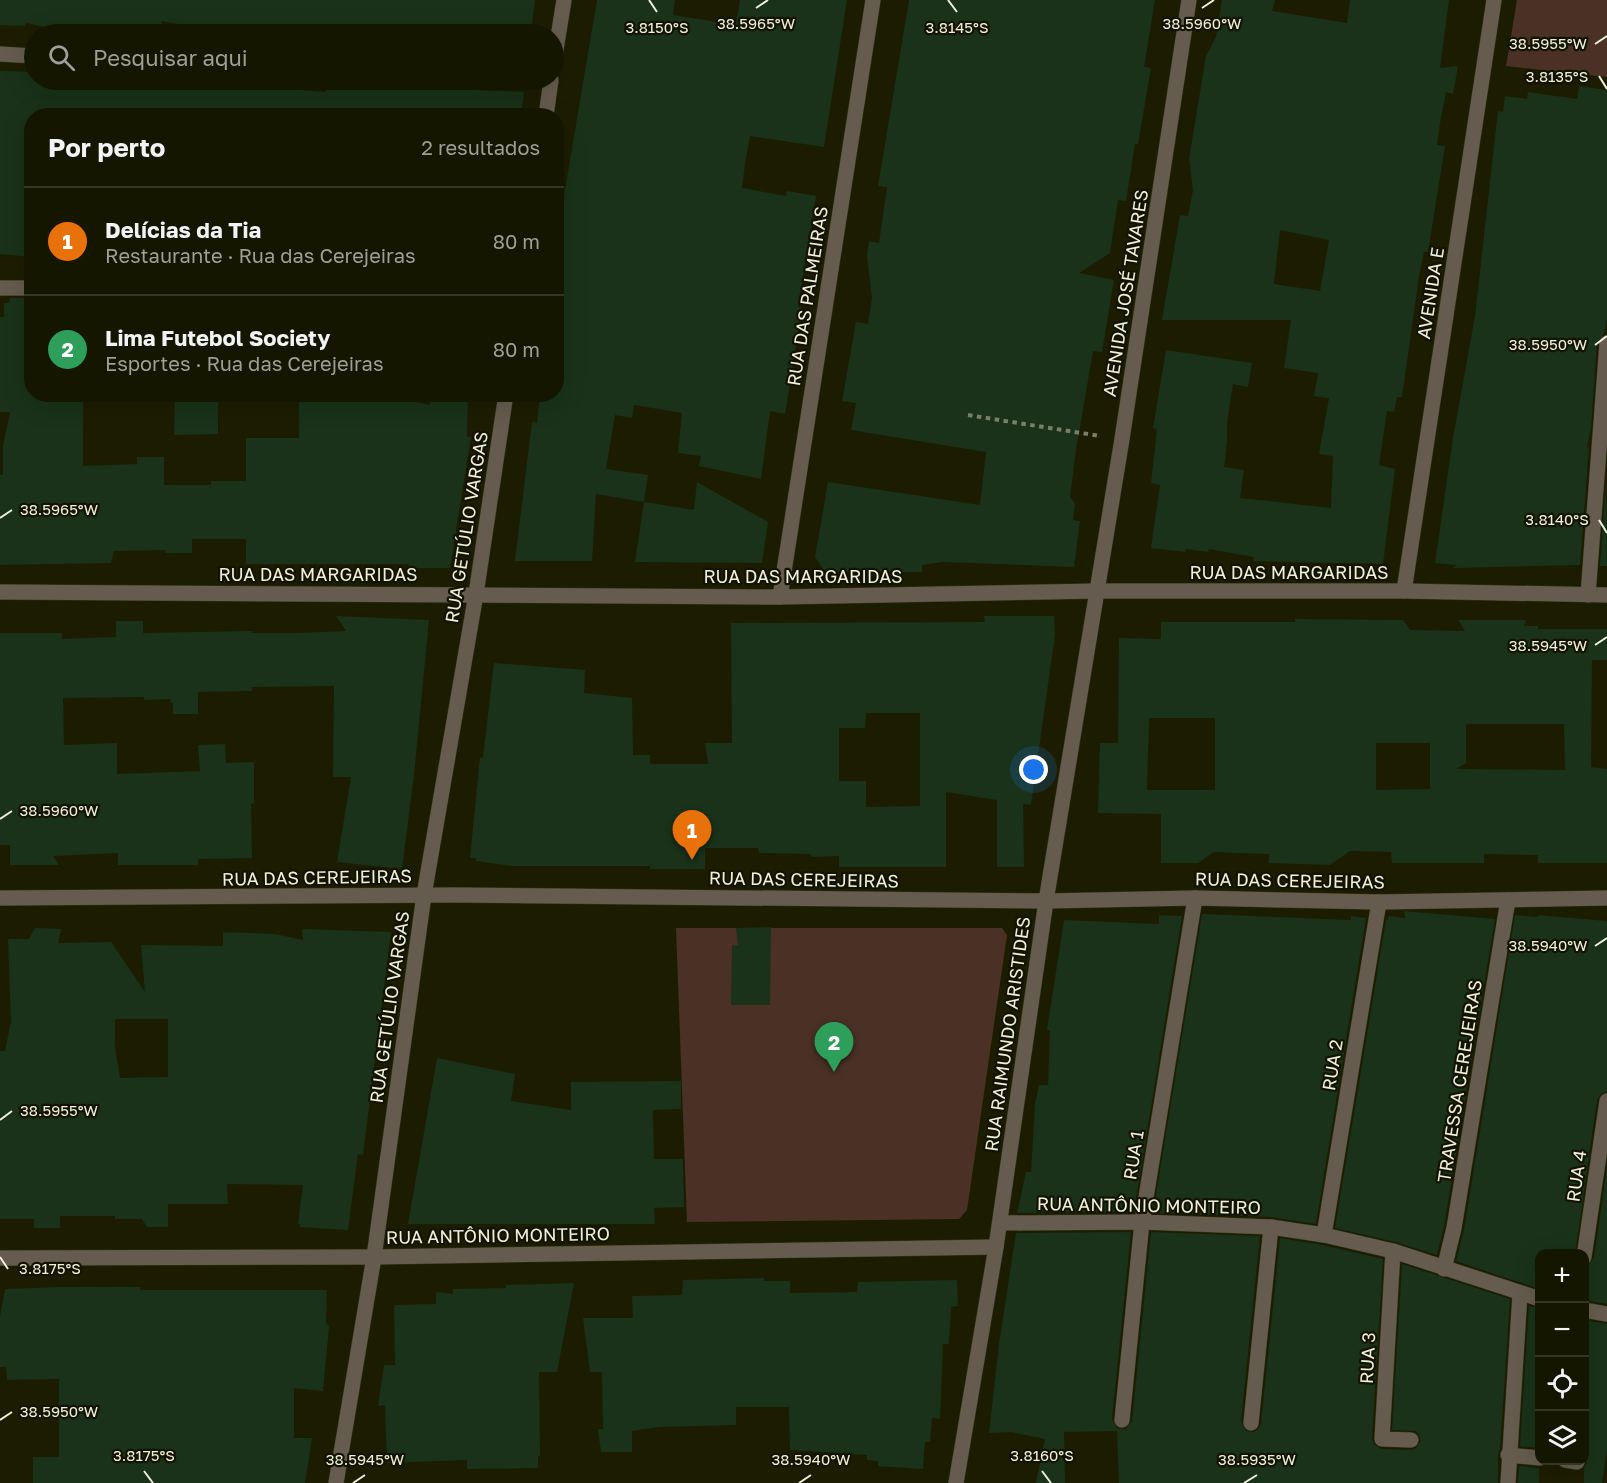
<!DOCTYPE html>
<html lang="pt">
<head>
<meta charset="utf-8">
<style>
  :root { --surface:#151600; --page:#1e1f0a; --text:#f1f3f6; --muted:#9d9f99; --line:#343522; --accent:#a3b2fd }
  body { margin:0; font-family:"Golos Text",sans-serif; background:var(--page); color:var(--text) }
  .controls { position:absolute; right:18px; bottom:18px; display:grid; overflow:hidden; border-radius:12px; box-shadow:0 6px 24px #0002 }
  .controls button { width:54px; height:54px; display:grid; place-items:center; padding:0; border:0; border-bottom:2px solid var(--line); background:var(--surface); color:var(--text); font:30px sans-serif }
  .you { position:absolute; left:1034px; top:770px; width:21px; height:21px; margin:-15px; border:4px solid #fff; border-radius:50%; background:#1a73e8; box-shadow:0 0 0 9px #1a73e833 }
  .badge { display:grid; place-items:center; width:39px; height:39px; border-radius:50%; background:var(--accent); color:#fff; font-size:20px; font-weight:700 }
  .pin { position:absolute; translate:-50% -50px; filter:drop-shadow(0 2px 3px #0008) }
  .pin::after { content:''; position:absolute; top:32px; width:21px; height:18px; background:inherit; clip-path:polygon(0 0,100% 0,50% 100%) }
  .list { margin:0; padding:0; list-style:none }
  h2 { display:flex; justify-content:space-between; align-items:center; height:78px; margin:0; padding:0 24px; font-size:26px }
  h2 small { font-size:20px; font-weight:400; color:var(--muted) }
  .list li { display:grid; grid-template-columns:39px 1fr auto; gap:18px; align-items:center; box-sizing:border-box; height:108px; padding:0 24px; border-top:2px solid var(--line) }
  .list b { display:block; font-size:22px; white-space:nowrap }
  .list p { margin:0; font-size:20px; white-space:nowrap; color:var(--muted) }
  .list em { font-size:20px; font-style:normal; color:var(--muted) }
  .icon { flex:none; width:33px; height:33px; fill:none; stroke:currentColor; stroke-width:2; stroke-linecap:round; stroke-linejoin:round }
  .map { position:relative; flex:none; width:1607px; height:1483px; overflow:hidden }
  .search { position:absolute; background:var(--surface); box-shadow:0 6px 24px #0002; left:24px; top:24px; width:540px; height:66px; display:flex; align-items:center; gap:15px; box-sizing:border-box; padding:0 21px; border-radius:33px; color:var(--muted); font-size:22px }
  .panel { position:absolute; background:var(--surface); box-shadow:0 6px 24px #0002; left:24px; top:108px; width:540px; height:294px; border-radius:24px }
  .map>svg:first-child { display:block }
  .green { fill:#4b3125 }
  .building { fill:#193219; fill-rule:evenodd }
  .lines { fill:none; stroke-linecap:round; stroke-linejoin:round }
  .service-casing { stroke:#35361b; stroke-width:16 }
  .minor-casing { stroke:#35361b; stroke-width:16 }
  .path { stroke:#7c7e65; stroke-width:4; stroke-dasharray:4.5 4.5; stroke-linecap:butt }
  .service { stroke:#655c4f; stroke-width:15 }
  .minor { stroke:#655c4f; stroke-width:15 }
  .ticks { fill:none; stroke:#eef0dd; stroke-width:2 }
  .labels { text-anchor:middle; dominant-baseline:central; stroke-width:4.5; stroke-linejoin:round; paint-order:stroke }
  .street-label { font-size:18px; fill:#eef0dd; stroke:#131300 }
  .ticks-label { font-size:15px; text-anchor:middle; fill:#eef0dd; stroke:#131300; stroke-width:4.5; stroke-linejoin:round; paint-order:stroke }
</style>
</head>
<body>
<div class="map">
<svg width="1607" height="1483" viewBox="0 0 1607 1483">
  <rect width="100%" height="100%" fill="#1c1d00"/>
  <g class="green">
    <polygon points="1517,0 1607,0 1607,77 1506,66"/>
    <polygon points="676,928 1002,928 1007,935 967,1210 959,1219 687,1222"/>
  </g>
  <g class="building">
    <polygon points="0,0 535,0 531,34 253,34 206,24 205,29 162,21 160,33 137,29 136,33 50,28 26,23 25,26 0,25"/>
    <polygon points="597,0 675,0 673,15 736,25 740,0 847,0 824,147 750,136 745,164 742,188 786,196 787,191 816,196 798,307 802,308 785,414 770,411 761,479 699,466 701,456 678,453 682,413 634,405 632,418 615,415 606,469 648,475 644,502 596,494 592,561 515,561 532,422 537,423 540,394 556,394 556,243"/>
    <polygon points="909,0 1155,0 1144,67 1151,68 1138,144 1135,144 1126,201 1118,200 1110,253 1079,273 1114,280 1102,352 1093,351 1076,450 1070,497 1075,504 1073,520 1080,521 1074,567 943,562 922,565 922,572 825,572 815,557 828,482 980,505 986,452 851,430 856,403 842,401 856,322 868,324 872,298 867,255 869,241 879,243 887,187 878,186"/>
    <path d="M1222 0H1275L1272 11 1347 23 1350 0H1449L1440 68 1458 66 1453 94 1446 92 1440 123 1437 145 1445 146 1428 252H1424L1419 277 1402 397H1397L1394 412 1387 411 1379 465 1395 469 1383 564 1253 561 1254 557 1209 549 1208 552 1186 549 1185 552 1151 548 1160 485 1151 483 1157 429 1153 428 1166 350 1252 363 1248 387 1233 384 1227 422V442L1224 467 1244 470 1240 498 1331 508 1333 456 1319 454 1329 398 1314 396 1318 373 1284 368 1291 320H1162L1180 215 1188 216 1193 190 1189 159 1206 56 1216 37ZM1280 230 1329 240 1320 291 1274 284Z"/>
    <polygon points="0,71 34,72 34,80 104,80 157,87 157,80 166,80 326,92 327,84 524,92 521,116 32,116 29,163 32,163 32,257 0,254"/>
    <polygon points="1579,86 1607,90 1607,319 1604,334 1597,342 1591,428 1587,447 1589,448 1580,565 1453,568 1457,565 1435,563 1453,438 1475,316 1498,111 1503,112 1505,96 1527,99 1528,92 1577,99"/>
    <polygon points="10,298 27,298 32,305 32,394 83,394 83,466 137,464 137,457 164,457 164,485 211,485 211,481 246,481 246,438 299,438 299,394 377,394 430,405 430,394 468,394 467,437 471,437 450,568 408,568 409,564 246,564 246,539 192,539 192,553 165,553 165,550 114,551 111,563 0,565 0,475 3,475 3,446 10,412 0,412 0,317 4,317 4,303 9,303"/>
    <polygon points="175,394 218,394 218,434 174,435"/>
    <polygon points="697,482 768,522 762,563 635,562 644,502 694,510"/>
    <polygon points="1606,485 1607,566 1600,566"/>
    <polygon points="336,616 429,620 414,775 402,869 337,862 351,777 333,777 334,686 252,687 252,691 198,692 198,714 173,714 173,702 171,703 170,699 144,700 144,697 63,698 64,745 117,743 117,774 200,771 198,745 225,744 226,763 254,762 254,804 251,803 252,858 198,859 198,865 118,865 118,853 53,856 59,865 10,865 10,845 0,845 0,633 62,633 62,639 116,637 116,621 143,621 143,633 253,631 252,633 297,633 346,631"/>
    <path d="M984 616H1054L1055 635 1031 805 1023 804 1024 867H997V800L946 792V867H839V856L812 857 810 854 759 853 758 848H705V869H650V866H512L476 861V858H470L480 757 483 758 494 663 585 670 584 693 632 698 633 755H650V764H708L705 743H732L731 623 985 622ZM866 713H920V806L866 807V781H839V728H865Z"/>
    <path d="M1295 619 1403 620 1410 630 1465 631 1458 620H1526L1524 626H1538V629H1607V660H1592L1591 767 1607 769V863H1538V855L1484 854V863H1392L1391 852 1350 851 1330 865 1269 863V854L1235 853 1214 852 1198 863H1161V814L1098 813 1100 743H1118L1119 638 1161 639V622H1295ZM1149 718H1215V790H1147ZM1466 724H1564L1565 770 1456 769 1466 763ZM1376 743H1430V789L1376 790Z"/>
    <polygon points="1404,911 1495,919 1444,1226 1437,1255 1395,1242 1335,1228 1386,920 1388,920 1388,916 1405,918"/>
    <polygon points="1202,914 1351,920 1351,916 1366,918 1316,1224 1271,1217 1153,1213"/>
    <polygon points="1159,915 1182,916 1134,1212 1017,1213 1026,1172 1031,1172 1035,1104 1039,1085 1048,1085 1050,1030 1047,1030 1064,920 1159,924"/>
    <polygon points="1515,915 1539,917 1538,915 1607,921 1607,1091 1600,1095 1597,1100 1575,1254 1539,1254 1539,1289 1456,1261 1464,1230"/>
    <polygon points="771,927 770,1005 731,1005 732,945 738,946 736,928"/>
    <path d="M35 928 61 929 58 943 111 942 145 992 141 945 223 946V932L275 934 303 940 302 929 391 932 363 1155 358 1154 348 1230 300 1227V1224H298L303 1185 227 1184 228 1204H168V1227H147L142 1219H115V1216H60V1228H34V1219H0V1051H5L11 1021 8 939H29ZM115 1019H168V1077L120 1078 115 1046Z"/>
    <polygon points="437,1058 515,1074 511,1101 571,1110 571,1082 681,1081 681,1109 653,1110 654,1159 683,1159 684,1207 654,1208 655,1224 408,1224"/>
    <polygon points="1607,1168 1607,1304 1584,1300 1587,1266 1594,1258"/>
    <polygon points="1131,1232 1112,1419 1117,1428 1126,1429 1132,1421 1151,1232 1260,1236 1241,1422 1246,1431 1254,1432 1258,1429 1261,1424 1280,1238 1322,1245 1383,1259 1372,1438 1374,1444 1381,1449 1411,1450 1416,1448 1421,1441 1419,1435 1416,1431 1392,1430 1402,1264 1510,1299 1500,1449 1498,1455 1498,1483 1119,1483 1117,1431 1064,1432 1065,1483 1036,1483 1045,1439 1011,1432 989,1433 999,1344 1016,1233"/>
    <polygon points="764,1278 764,1281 790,1281 790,1293 857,1292 858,1282 957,1280 958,1306 951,1307 949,1344 943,1344 940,1419 932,1418 930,1442 925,1442 923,1469 878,1466 878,1461 867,1460 867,1455 790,1450 789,1407 736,1407 736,1425 659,1427 632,1431 632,1452 601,1452 598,1429 603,1429 602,1372 590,1372 583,1318 633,1318 632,1296 682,1295 683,1280"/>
    <polygon points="574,1283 557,1372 539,1372 540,1450 540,1456 538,1456 538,1468 467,1469 467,1460 387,1463 385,1405 378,1406 384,1365 395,1365 394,1305 436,1304 436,1292 453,1294 453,1289 506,1288 506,1285"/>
    <polygon points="60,1287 141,1287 140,1290 327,1290 326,1322 329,1327 323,1391 294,1388 294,1438 312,1438 305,1483 33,1483 33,1457 59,1457 59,1379 7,1380 6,1367 0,1367 0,1316 5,1289"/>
    <polygon points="1529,1306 1539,1308 1539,1448 1520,1446"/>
    <polygon points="1584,1320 1607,1324 1607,1449 1602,1483 1584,1483 1584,1468 1587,1463 1584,1456"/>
    <polygon points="1519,1466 1539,1468 1539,1483 1518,1483"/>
  </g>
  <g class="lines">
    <g class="service-casing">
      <g id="service">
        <polyline points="1324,1235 1379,902"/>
        <polyline points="1393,1251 1382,1439 1411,1440"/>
        <polyline points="1584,1257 1607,1101"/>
        <polyline points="1444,1269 1454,1228 1508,900"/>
        <polyline points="1122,1420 1142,1222 1195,898"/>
        <polyline points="1251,1423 1271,1227"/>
        <polyline points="1508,1455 1540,1458"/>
        <polyline points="1565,1460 1577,1462"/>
        <polyline points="1508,1483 1520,1294"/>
      </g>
    </g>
    <g class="minor-casing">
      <g id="minor">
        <polyline points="0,54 34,56"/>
        <polyline points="554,62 564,0"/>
        <polyline points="546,116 551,80"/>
        <polyline points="0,288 32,288"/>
        <polyline points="1404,591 1494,0"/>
        <polyline points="0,592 780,597 1097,591 1404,591 1607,595"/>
        <polyline points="1588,595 1607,343"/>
        <polyline points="780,597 873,0"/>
        <polyline points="0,898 455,895 1046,901 1195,898 1379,902 1607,898"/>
        <polyline points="1000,1223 1142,1222 1271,1227 1324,1235 1393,1251 1540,1299"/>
        <polyline points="0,1258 374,1257 996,1247"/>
        <polyline points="1584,1310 1607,1314"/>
        <polyline points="336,1483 374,1257 424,895 476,594 506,394"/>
        <polyline points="956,1483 996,1247 1046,901 1122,439 1189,0"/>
      </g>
    </g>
    <polyline class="path" points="968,415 1100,436"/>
    <use href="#service" class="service"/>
    <use href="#minor" class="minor"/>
  </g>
  <path class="ticks" d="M649 0 657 12M948 0 957 12M756 8 768 0M1202 8 1214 0M1595 44 1607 36M1599 76 1607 89M1595 345 1607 336M0 518 12 510M1599 520 1607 533M1595 645 1607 637M0 819 12 811M1595 946 1607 938M0 1120 12 1111M0 1257 8 1269M0 1420 12 1412M144 1471 153 1483M1042 1471 1051 1483M353 1483 365 1475M799 1483 811 1475M1244 1483 1257 1475"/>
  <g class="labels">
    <g class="street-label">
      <text transform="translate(1125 293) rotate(-81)">AVENIDA JOSÉ TAVARES</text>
      <text transform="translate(1430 293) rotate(-81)">AVENIDA E</text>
      <text transform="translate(807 296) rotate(-81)">RUA DAS PALMEIRAS</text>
      <text transform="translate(466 527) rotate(-81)">RUA GETÚLIO VARGAS</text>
      <text x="1289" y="572">RUA DAS MARGARIDAS</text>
      <text x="318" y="574">RUA DAS MARGARIDAS</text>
      <text x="803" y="576">RUA DAS MARGARIDAS</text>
      <text transform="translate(317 877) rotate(-1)">RUA DAS CEREJEIRAS</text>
      <text transform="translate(804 879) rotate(1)">RUA DAS CEREJEIRAS</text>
      <text transform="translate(1290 880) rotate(1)">RUA DAS CEREJEIRAS</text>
      <text transform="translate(389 1007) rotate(-82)">RUA GETÚLIO VARGAS</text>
      <text transform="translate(1007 1034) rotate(-82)">RUA RAIMUNDO ARISTIDES</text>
      <text transform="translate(1332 1065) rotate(-81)">RUA 2</text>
      <text transform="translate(1459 1081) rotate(-81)">TRAVESSA CEREJEIRAS</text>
      <text transform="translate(1133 1155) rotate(-81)">RUA 1</text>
      <text transform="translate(1576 1176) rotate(-82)">RUA 4</text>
      <text transform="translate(1149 1205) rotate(1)">RUA ANTÔNIO MONTEIRO</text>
      <text transform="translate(498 1235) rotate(-1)">RUA ANTÔNIO MONTEIRO</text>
      <text transform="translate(1367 1358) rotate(-87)">RUA 3</text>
    </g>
  </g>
  <g class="ticks-label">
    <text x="756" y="29">38.5965°W</text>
    <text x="1202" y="29">38.5960°W</text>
    <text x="657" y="33">3.8150°S</text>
    <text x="957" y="33">3.8145°S</text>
    <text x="1548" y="49">38.5955°W</text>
    <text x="1557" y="82">3.8135°S</text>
    <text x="1548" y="350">38.5950°W</text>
    <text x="59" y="515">38.5965°W</text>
    <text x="1557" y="525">3.8140°S</text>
    <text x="1548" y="651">38.5945°W</text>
    <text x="59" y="816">38.5960°W</text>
    <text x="1548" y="951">38.5940°W</text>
    <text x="59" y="1116">38.5955°W</text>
    <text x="50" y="1274">3.8175°S</text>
    <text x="59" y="1417">38.5950°W</text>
    <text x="144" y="1461">3.8175°S</text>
    <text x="1042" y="1461">3.8160°S</text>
    <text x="365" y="1465">38.5945°W</text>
    <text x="811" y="1465">38.5940°W</text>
    <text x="1257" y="1465">38.5935°W</text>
  </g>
</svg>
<div class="controls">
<button>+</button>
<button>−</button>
<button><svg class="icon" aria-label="locate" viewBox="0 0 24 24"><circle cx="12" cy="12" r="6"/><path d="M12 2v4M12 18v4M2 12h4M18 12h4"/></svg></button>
<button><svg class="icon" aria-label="layers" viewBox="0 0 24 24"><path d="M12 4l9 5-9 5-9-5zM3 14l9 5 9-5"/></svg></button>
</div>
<div class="you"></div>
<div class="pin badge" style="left:692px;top:860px;background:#e8710a">1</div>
<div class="pin badge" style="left:834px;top:1072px;background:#2e9e5b">2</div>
<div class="search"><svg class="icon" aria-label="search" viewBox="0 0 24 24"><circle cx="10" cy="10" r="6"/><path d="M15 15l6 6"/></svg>Pesquisar aqui</div>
<section class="panel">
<h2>Por perto<small>2 resultados</small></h2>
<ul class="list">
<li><span class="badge" style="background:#e8710a">1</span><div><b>Delícias da Tia</b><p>Restaurante · Rua das Cerejeiras</p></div><em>80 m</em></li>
<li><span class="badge" style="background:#2e9e5b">2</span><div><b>Lima Futebol Society</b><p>Esportes · Rua das Cerejeiras</p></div><em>80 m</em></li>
</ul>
</section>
</div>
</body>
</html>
